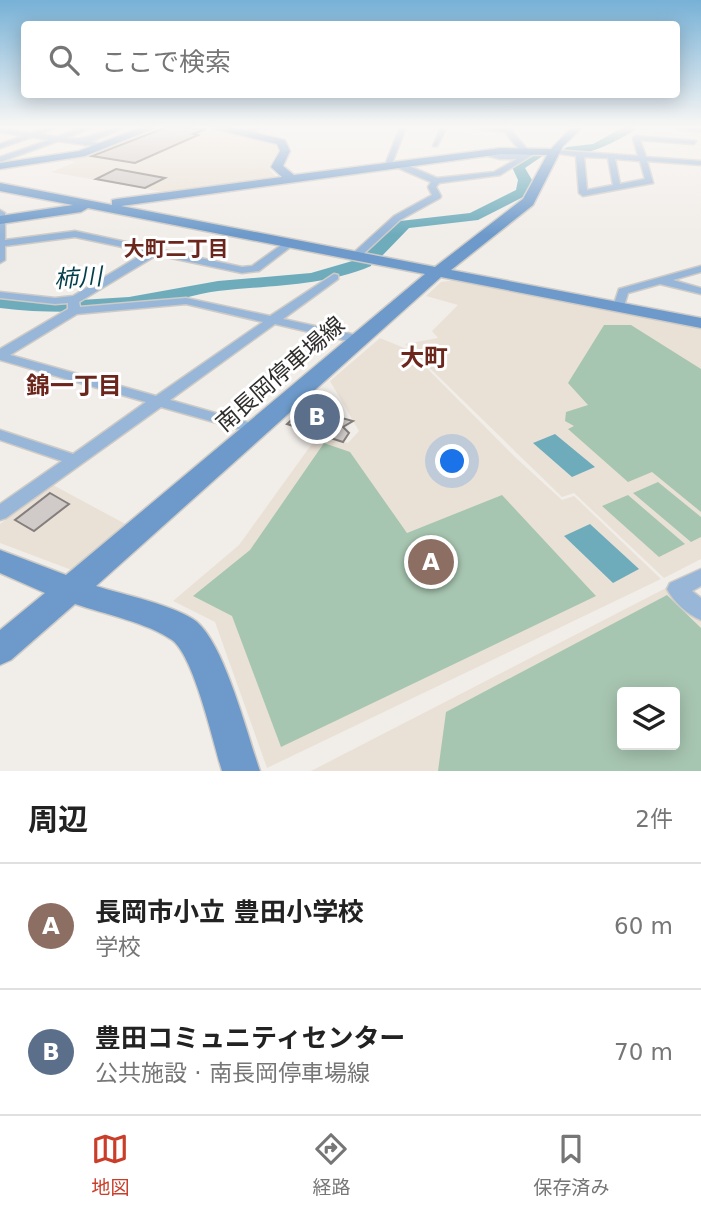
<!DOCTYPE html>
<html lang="ja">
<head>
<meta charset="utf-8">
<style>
  :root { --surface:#fff; --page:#f2f2f2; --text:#222; --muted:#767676; --line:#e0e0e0; --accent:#c93d29 }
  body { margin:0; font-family:"DejaVu Sans","Noto Sans JP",sans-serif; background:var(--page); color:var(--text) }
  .controls { position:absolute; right:21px; bottom:21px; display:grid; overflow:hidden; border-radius:7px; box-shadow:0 4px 18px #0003 }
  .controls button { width:63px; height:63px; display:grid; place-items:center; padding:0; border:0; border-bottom:2px solid var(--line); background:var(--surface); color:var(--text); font:35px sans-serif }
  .you { position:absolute; left:453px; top:462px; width:24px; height:24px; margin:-18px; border:5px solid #fff; border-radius:50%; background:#1a73e8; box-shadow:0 0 0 10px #1a73e833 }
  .badge { display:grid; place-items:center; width:46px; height:46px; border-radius:50%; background:var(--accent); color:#fff; font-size:23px; font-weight:700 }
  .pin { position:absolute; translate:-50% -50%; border:4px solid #fff; box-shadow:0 2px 7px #0006 }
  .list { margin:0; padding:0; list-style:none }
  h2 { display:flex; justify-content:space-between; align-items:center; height:91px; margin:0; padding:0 28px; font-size:30px }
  h2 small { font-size:23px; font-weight:400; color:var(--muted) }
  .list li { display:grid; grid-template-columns:46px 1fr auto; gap:21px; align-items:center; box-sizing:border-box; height:126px; padding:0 28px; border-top:2px solid var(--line) }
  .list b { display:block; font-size:26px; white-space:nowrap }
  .list p { margin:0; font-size:23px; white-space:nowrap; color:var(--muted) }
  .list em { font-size:23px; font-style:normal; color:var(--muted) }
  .icon { flex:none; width:38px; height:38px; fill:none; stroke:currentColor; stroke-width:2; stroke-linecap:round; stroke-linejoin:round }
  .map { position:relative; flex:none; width:701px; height:771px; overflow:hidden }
  .search { position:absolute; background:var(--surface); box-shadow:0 4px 18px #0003; left:21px; right:21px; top:21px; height:77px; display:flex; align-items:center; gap:18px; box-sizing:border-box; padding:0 24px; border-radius:7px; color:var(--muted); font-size:26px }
  .sheet { height:343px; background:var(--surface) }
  nav { display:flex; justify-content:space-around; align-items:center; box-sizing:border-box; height:98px; border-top:2px solid var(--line); background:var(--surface); font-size:19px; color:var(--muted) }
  nav a { display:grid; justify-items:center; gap:4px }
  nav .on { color:var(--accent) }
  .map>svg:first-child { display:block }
  .built { fill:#eae1d6; fill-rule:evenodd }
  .green { fill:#a7c6b1; fill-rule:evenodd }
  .water { fill:#6eacbb }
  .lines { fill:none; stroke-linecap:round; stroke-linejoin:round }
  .river { fill:#6eacbb; fill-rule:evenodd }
  .building { fill:#d0cbc8; stroke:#847f7c; stroke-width:2 }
  .street-casing { stroke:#cecbc7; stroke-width:3 }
  .secondary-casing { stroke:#cecbc7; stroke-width:3 }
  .street { fill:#98b6d7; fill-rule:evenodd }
  .secondary { fill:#6d9aca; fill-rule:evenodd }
  .labels { text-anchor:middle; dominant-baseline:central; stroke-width:6; stroke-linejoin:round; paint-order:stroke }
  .far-neighbourhood-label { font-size:21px; font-weight:bold; fill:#6c271d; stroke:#fff }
  .street-label { font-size:23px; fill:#2f2e2c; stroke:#fff }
  .water-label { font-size:24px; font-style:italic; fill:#033f4b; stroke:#fff }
  .neighbourhood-label { font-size:24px; font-weight:bold; fill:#6c271d; stroke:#fff }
</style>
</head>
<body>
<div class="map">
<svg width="701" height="771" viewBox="0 0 701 771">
  <rect width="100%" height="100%" fill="#f1ede9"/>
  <g class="built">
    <polygon points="159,127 201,127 254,135 273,142 278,151 268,167 277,178 169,193 51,172 76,162 66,160 88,155"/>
    <polygon points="455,280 701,329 701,559 664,578 574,493 562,497 405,344 438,338 432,331 458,305 426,296 441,282"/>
    <polygon points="380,338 409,350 515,457 562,500 574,496 661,579 267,768 215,622 173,601 239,545 319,434 348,443 359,431 330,381"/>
    <polygon points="53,485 131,527 77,572 0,543 0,524"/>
    <path d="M666 588 701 621V771H311ZM622 692H675V745H622Z"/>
  </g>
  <g class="green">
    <polygon points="604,325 631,325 701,369 701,512 652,472 628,482 568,429 574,426 565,421 566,412 588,405 568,383"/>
    <polygon points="324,443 350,452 407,533 502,495 596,596 281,747 232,616 193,596 250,550"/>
    <polygon points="658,482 701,517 701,537 691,542 633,493"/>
    <polygon points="628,495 685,544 659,557 602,506"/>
    <path d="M667 595 701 628V771H438L446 712ZM622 692H675V745H622Z"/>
  </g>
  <g class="water">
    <polygon points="555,434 595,467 572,477 533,443"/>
    <polygon points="590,524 639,569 613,583 564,536"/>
  </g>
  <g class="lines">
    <g class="river">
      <path d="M624 127H639C624 138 578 163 561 151L567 147 593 144Z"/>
      <path d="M534 152 544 155 525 168 532 180 527 195 478 220 409 228 379 259 372 260 371 266C321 287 271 285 218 291 195 294 173 302 150 305 100 313 50 314 0 308V296L64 301 129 297 218 281 311 273 366 257 367 251 400 221 470 213 516 190 518 180 512 167Z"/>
    </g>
  </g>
  <g class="building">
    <polygon points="167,127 206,129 193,134 198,135 135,163 92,156"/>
    <polygon points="116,169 165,178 145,188 96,179"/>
    <polygon points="318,396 337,405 327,414 353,421 343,427 349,433 343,442 287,424"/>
    <polygon points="50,493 69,504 34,531 15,520"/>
  </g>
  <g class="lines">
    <g class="street-casing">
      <g id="street">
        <path d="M47 127H57L40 134 57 137 83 127H93L66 138C92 142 102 127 126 127L90 142 106 144V148L58 141 0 162V157L49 140 32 137 0 148V144L23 136 0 132V128L31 133Z"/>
        <polygon points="252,127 262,127 246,134 243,132"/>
        <polygon points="400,127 406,127 391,166 384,168"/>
        <polygon points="441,127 447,127 437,146 433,146"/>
        <polygon points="464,127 508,127 528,150 521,152 505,132"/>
        <polygon points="675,127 701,128 701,132 678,129"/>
        <path d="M636 136 696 141 694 144 640 140 646 157 701 161V165L647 161 653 183 583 196 579 193 576 156 548 152 552 150 638 156 633 138ZM584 157 608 158 613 185 587 190ZM615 159 640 161 645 179 620 184Z"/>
        <path d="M532 149 539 151 500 175 439 183 436 187 441 196 440 198 400 220 359 258 350 256 394 216 432 195 428 187 431 182 396 167V163H402L437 178 494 172 517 159H500L484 155V151C502 152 516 158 532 149Z"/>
        <path d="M0 210 5 213V240L75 231 242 267 252 266 287 241H293V245L259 271 242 273 157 255 79 302 80 307 186 298 270 316 334 274 338 275V279L283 319 365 337 367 340 361 344 275 324 170 400 261 426 264 429 261 432 256 434 161 407 6 518 0 520V504L62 461 0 440V430L73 454 146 402 0 360V349L68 309V303L55 304 0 298V292L55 298 73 296 146 252 75 237 5 246V260L0 263ZM186 304 263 322 156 396 10 355 77 314Z"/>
        <polygon points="701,266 701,272 673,280 701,288 701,294 660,284 628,293 623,309 619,311 613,307 619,289"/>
        <path d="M701 569V586L692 591 701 598V620C688 615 673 601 667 589L670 583Z"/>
      </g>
    </g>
    <g class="secondary-casing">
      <g id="secondary">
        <polygon points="142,127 157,127 85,156 0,169 0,163 79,151"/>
        <path d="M207 127H231L285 140 290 151 283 166 294 175 501 148 551 149 572 127H583L563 146 533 205 451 270 701 318V328L441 277 96 586C121 594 178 606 197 622 225 646 247 734 260 771H222C213 742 194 656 172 640 148 623 104 614 75 604L11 660 0 665V630L45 593 0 573V550L66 575 425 274 88 208 81 212 0 224V216L73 205 0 191V183L112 205V200L117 199 282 177 271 167 280 151 277 144ZM501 154 547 155 523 199 435 267 121 206Z"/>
      </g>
    </g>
    <use href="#street" class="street"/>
    <use href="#secondary" class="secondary"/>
  </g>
  <linearGradient id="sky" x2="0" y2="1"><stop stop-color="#77b1d6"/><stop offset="0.54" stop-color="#f9f7f5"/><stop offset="1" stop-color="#f9f7f5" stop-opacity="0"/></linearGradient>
  <rect width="701" height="235" fill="url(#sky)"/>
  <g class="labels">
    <g class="far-neighbourhood-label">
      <text x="176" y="249">大町二丁目</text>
    </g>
    <g class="street-label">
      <text transform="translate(280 374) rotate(-41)">南長岡停車場線</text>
    </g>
    <g class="water-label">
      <text transform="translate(78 278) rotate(-4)">柿川</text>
    </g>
    <g class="neighbourhood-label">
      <text x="424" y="358">大町</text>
      <text x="74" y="386">錦一丁目</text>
    </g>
  </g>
</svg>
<div class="controls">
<button><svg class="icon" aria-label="layers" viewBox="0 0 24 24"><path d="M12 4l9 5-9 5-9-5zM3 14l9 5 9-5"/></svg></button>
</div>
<div class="you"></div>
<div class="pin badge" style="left:431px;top:562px;background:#8d6e63">A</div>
<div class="pin badge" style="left:317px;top:417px;background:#5c6f8a">B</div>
<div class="search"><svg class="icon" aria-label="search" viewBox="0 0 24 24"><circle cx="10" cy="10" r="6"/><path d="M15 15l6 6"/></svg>ここで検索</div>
</div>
<section class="sheet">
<h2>周辺<small>2件</small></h2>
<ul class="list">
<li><span class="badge" style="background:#8d6e63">A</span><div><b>長岡市小立 豊田小学校</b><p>学校</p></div><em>60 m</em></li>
<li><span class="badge" style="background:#5c6f8a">B</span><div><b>豊田コミュニティセンター</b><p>公共施設 · 南長岡停車場線</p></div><em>70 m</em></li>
</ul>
</section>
<nav>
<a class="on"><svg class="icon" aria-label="map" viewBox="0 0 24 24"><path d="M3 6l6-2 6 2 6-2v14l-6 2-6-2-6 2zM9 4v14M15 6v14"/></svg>地図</a>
<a><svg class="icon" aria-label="directions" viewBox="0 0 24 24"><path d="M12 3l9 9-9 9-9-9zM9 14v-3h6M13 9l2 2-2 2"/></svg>経路</a>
<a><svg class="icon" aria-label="saved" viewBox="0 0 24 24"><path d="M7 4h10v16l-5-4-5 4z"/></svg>保存済み</a>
</nav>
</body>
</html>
